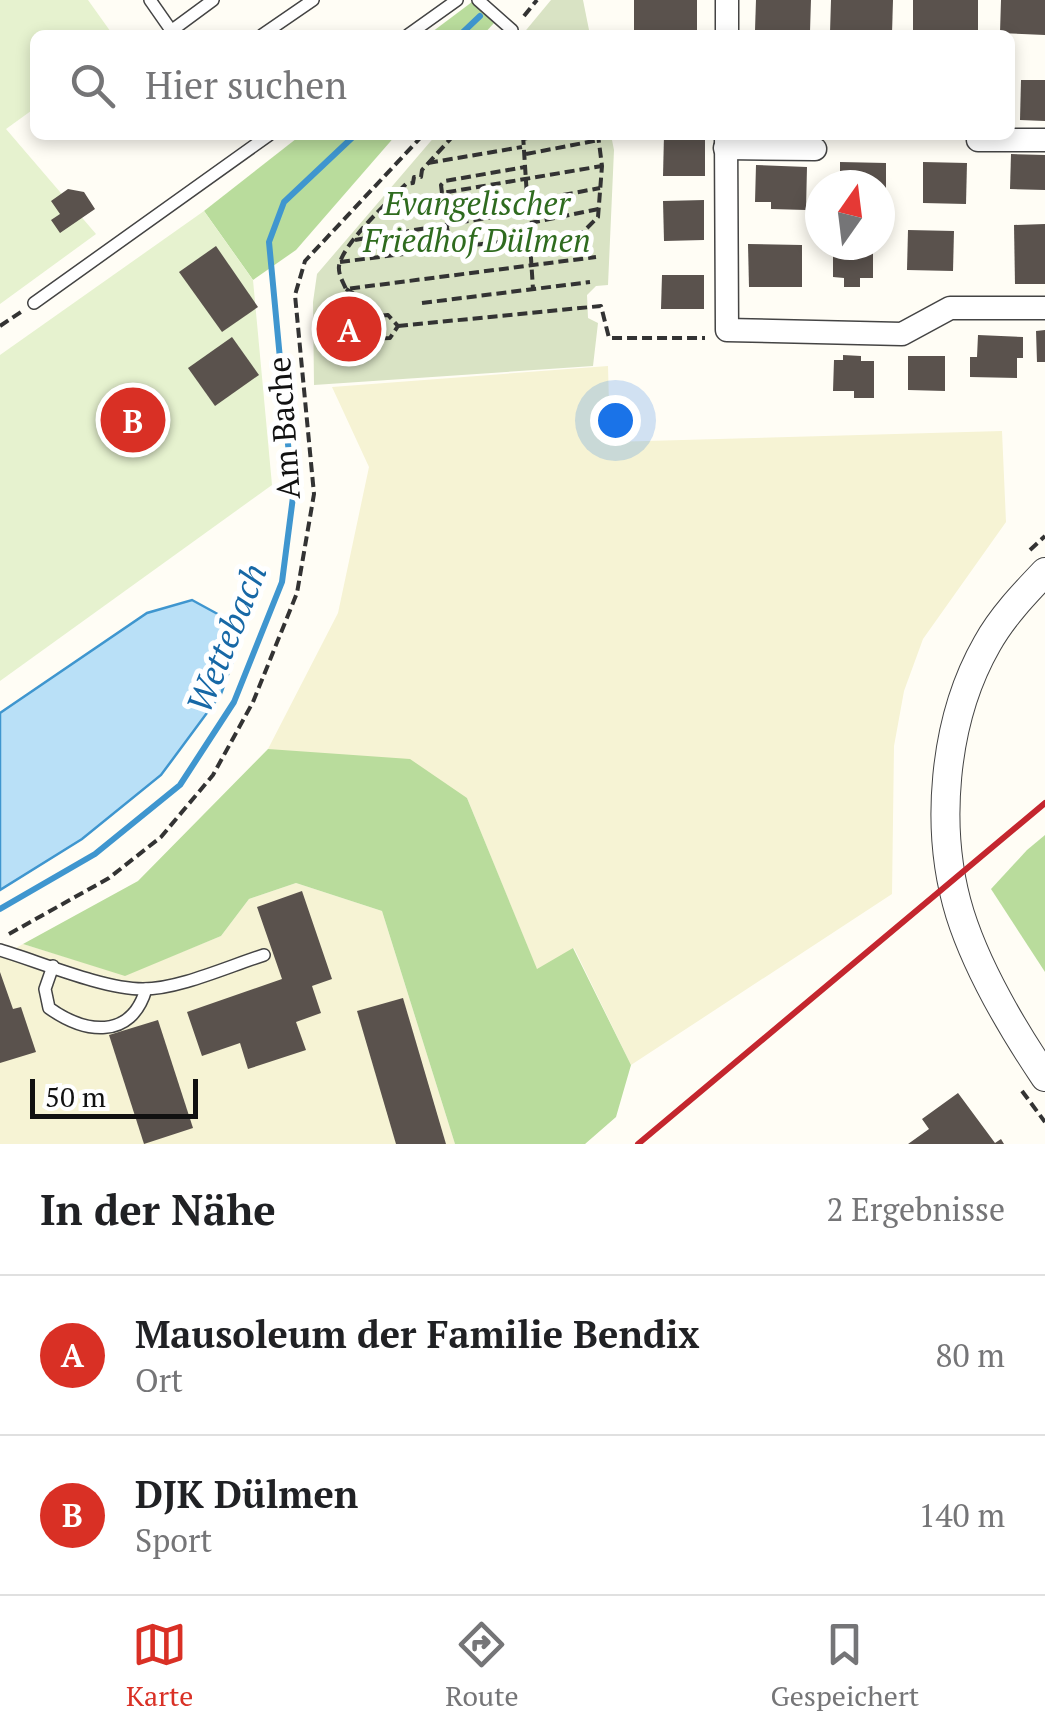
<!DOCTYPE html>
<html lang="de">
<head>
<meta charset="utf-8">
<style>
  :root { --surface:#fff; --page:#f2f2f2; --text:#202124; --muted:#757577; --line:#e0e0e0; --accent:#d93025 }
  body { margin:0; font-family:"PT Serif",serif; background:var(--page); color:var(--text) }
  .compass { position:absolute; left:805px; top:170px; width:90px; height:90px; border-radius:50%; background:var(--surface); box-shadow:0 5px 15px #0003; rotate:14deg }
  .scale { position:absolute; left:30px; bottom:25px; width:168px; box-sizing:border-box; padding-left:10px; border:5px solid #111; border-top:0; font-size:28px; line-height:35px; white-space:nowrap; color:#111; -webkit-text-stroke:8px #fff; paint-order:stroke }
  .you { position:absolute; left:615px; top:420px; width:35px; height:35px; margin:-25px; border:8px solid #fff; border-radius:50%; background:#1a73e8; box-shadow:0 0 0 15px #1a73e833 }
  .badge { display:grid; place-items:center; width:65px; height:65px; border-radius:50%; background:var(--accent); color:#fff; font-size:32px; font-weight:700 }
  .pin { position:absolute; translate:-50% -50%; border:5px solid #fff; box-shadow:0 2px 10px #0006 }
  .list { margin:0; padding:0; list-style:none }
  h2 { display:flex; justify-content:space-between; align-items:center; height:130px; margin:0; padding:0 40px; font-size:42px }
  h2 small { font-size:32px; font-weight:400; color:var(--muted) }
  .list li { display:grid; grid-template-columns:65px 1fr auto; gap:30px; align-items:center; box-sizing:border-box; height:160px; padding:0 40px; border-top:2px solid var(--line) }
  .list b { display:block; font-size:38px; white-space:nowrap }
  .list p { margin:0; font-size:32px; white-space:nowrap; color:var(--muted) }
  .list em { font-size:32px; font-style:normal; color:var(--muted) }
  .icon { flex:none; width:55px; height:55px; fill:none; stroke:currentColor; stroke-width:2; stroke-linecap:round; stroke-linejoin:round }
  .map { position:relative; flex:none; width:1045px; height:1144px; overflow:hidden }
  .search { position:absolute; background:var(--surface); box-shadow:0 5px 15px #0003; left:30px; right:30px; top:30px; height:110px; display:flex; align-items:center; gap:25px; box-sizing:border-box; padding:0 35px; border-radius:15px; color:var(--muted); font-size:38px }
  .sheet { height:450px; background:var(--surface) }
  nav { display:flex; justify-content:space-around; align-items:center; box-sizing:border-box; height:140px; border-top:2px solid var(--line); background:var(--surface); font-size:28px; color:var(--muted) }
  nav a { display:grid; justify-items:center; gap:5px }
  nav .on { color:var(--accent) }
  .map>svg:first-child { display:block }
  .farmland { fill:#f6f3d4 }
  .forest { fill:#b9dc9c }
  .cemetery { fill:#d9e3c4 }
  .pitch { fill:#e6f2cf }
  .water { fill:#b9e0f7; stroke:#3f96cf; stroke-width:2.5 }
  .lines { fill:none; stroke-linecap:round; stroke-linejoin:round }
  .stream { stroke:#3f96cf; stroke-width:6 }
  .building { fill:#5a524d }
  .service-casing { stroke:#444; stroke-width:14 }
  .minor-casing { stroke:#444; stroke-width:25 }
  .tertiary-casing { stroke:#444; stroke-width:30 }
  .path { stroke:#333; stroke-width:4; stroke-dasharray:10 5; stroke-linecap:butt }
  .service { stroke:#fff; stroke-width:11 }
  .minor { stroke:#fff; stroke-width:22 }
  .tertiary { stroke:#fff; stroke-width:28 }
  .rail { stroke:#c4262e; stroke-width:6 }
  .labels { text-anchor:middle; dominant-baseline:central; stroke-width:10; stroke-linejoin:round; paint-order:stroke }
  .park-label { font-size:32px; font-style:italic; fill:#2f6b1f; stroke:#fff }
  .street-label { font-size:32px; fill:#111; stroke:#fff }
  .water-label { font-size:35px; font-style:italic; fill:#1768a6; stroke:#fff }
</style>
</head>
<body>
<div class="map">
<svg width="1045" height="1144" viewBox="0 0 1045 1144">
  <rect width="100%" height="100%" fill="#fffdf5"/>
  <g class="farmland">
    <polygon points="608,366 610,442 1002,431 1006,522 923,639 904,691 894,746 892,894 631,1065 574,948 537,970 467,798 268,749 338,613 369,467 332,387"/>
    <polygon points="296,883 382,911 455,1144 0,1144 0,957 23,944 125,975 221,936 249,899"/>
  </g>
  <g class="forest">
    <polygon points="472,2 494,23 483,35 428,35"/>
    <polygon points="301,135 396,135 296,250 253,280 204,211"/>
    <polygon points="268,749 410,759 467,798 537,969 573,948 631,1065 616,1117 585,1144 455,1144 382,911 296,883 249,899 221,936 125,976 23,944 138,881"/>
    <polygon points="1045,835 1045,972 991,889 1027,850"/>
  </g>
  <g class="cemetery">
    <polygon points="551,0 583,0 590,35 522,35"/>
    <polygon points="436,135 611,135 614,150 608,285 596,286 587,295 588,318 598,323 593,366 314,385 313,302 317,274"/>
  </g>
  <g class="pitch">
    <polygon points="0,0 88,0 113,35 35,35 35,108 6,129 96,234 0,304"/>
    <polygon points="204,211 253,280 272,485 0,681 0,355"/>
  </g>
  <polygon class="water" points="192,600 225,618 237,650 221,694 161,775 82,839 0,890 0,713 147,613"/>
  <g class="lines">
    <g class="stream">
      <polyline points="460,35 480,16"/>
      <polyline points="0,909 95,854 180,785 234,702 282,582 293,497 269,242 284,202 355,135"/>
    </g>
  </g>
  <g class="building">
    <rect x="634" y="0" width="63" height="35"/>
    <polygon points="756,0 811,0 810,31 755,30"/>
    <polygon points="831,0 893,0 892,34 830,32"/>
    <rect x="913" y="0" width="65" height="35"/>
    <polygon points="1001,0 1045,0 1045,35 1000,33"/>
    <polygon points="1021,80 1045,80 1045,121 1020,120"/>
    <polygon points="664,135 705,135 705,176 663,176"/>
    <polygon points="1011,154 1045,155 1045,190 1010,189"/>
    <polygon points="840,162 886,163 886,194 880,194 880,185 840,185"/>
    <polygon points="923,162 967,163 966,204 923,203"/>
    <polygon points="756,165 807,167 806,210 771,209 771,202 755,202"/>
    <polygon points="68,189 84,192 95,209 60,233 51,220 60,214 51,201"/>
    <polygon points="704,200 704,240 664,241 663,201"/>
    <polygon points="1045,224 1045,284 1015,284 1014,225"/>
    <polygon points="908,230 954,231 953,271 907,270"/>
    <polygon points="748,244 802,245 802,287 749,287"/>
    <polygon points="216,246 258,307 222,332 179,272"/>
    <polygon points="833,247 873,247 873,278 860,278 860,287 844,287 844,278 833,277"/>
    <polygon points="662,275 704,275 704,309 661,309"/>
    <polygon points="360,318 362,338 338,340 336,321"/>
    <polygon points="1045,330 1045,362 1037,362 1036,331"/>
    <polygon points="978,335 1023,337 1023,358 1017,358 1017,378 970,377 970,357 977,357"/>
    <polygon points="232,337 259,375 215,406 188,368"/>
    <polygon points="843,355 861,356 861,361 874,361 874,398 854,398 854,391 833,391 834,360 843,360"/>
    <polygon points="908,356 945,356 945,391 908,390"/>
    <polygon points="302,891 332,979 312,986 321,1013 296,1022 306,1050 248,1069 240,1043 202,1056 187,1012 282,979 257,907"/>
    <polygon points="0,972 13,1009 21,1007 36,1052 0,1063"/>
    <polygon points="403,998 446,1144 396,1144 357,1011"/>
    <polygon points="158,1020 193,1128 144,1144 109,1035"/>
    <polygon points="958,1093 995,1143 1001,1139 1004,1144 908,1144 929,1129 922,1119"/>
  </g>
  <g class="lines">
    <g class="service-casing">
      <g id="service">
        <polyline points="150,0 173,33"/>
        <polyline points="478,0 512,30"/>
        <polyline points="171,31 213,0"/>
        <polyline points="262,35 313,0"/>
        <polyline points="408,35 457,0"/>
        <polyline points="34,303 269,135"/>
        <path d="M0 950C40 962 103 989 143 989 179 989 229 966 264 955"/>
        <path d="M53 966 45 989 49 1008C84 1033 131 1041 146 989"/>
      </g>
    </g>
    <g class="minor-casing">
      <g id="minor">
        <polyline points="727,35 727,0"/>
        <polyline points="726,135 727,330 902,334 950,308 1045,308"/>
        <polyline points="978,140 1045,140"/>
        <polyline points="725,148 815,149"/>
      </g>
    </g>
    <g class="tertiary-casing">
      <path id="tertiary" d="M1045 572C1024 594 1002 617 987 644 943 721 934 830 960 914 978 971 1012 1028 1045 1077"/>
    </g>
    <g class="path">
      <polyline points="524,16 537,0"/>
      <path d="M454 135 422 170 421 177H414L413 183 406 184C389 201 343 243 339 266 338 274 343 282 346 289L596 257"/>
      <polyline points="523,135 533,289"/>
      <polyline points="523,139 540,135"/>
      <polyline points="526,154 599,140"/>
      <polyline points="428,163 522,147"/>
      <polyline points="442,193 441,185 445,181 525,167"/>
      <polyline points="379,214 444,205"/>
      <polyline points="445,217 600,188"/>
      <polyline points="530,223 599,209"/>
      <polyline points="355,240 528,211"/>
      <polyline points="530,241 581,234 598,217 602,166 598,135"/>
      <polyline points="450,248 442,193 602,166"/>
      <polyline points="340,262 530,238"/>
      <polyline points="346,289 364,300 369,343"/>
      <polyline points="422,303 590,282"/>
      <polyline points="368,317 388,315 398,326"/>
      <polyline points="0,326 21,312"/>
      <polyline points="398,326 601,306 609,338 705,338"/>
      <polyline points="369,339 390,338 398,326"/>
      <polyline points="1030,550 1045,536"/>
      <polyline points="9,934 109,878 161,837 213,775 253,702 297,593 314,494 295,295 305,261 423,135"/>
      <polyline points="1022,1091 1045,1122"/>
    </g>
    <use href="#service" class="service"/>
    <use href="#minor" class="minor"/>
    <use href="#tertiary" class="tertiary"/>
    <polyline class="rail" points="638,1144 1045,803"/>
  </g>
  <g class="labels">
    <g class="park-label">
      <text x="477" y="203">Evangelischer<tspan x="477" dy="37">Friedhof Dülmen</tspan></text>
    </g>
    <g class="street-label">
      <text transform="translate(283 428) rotate(-94)">Am Bache</text>
    </g>
    <g class="water-label">
      <text transform="translate(226 638) rotate(-68)">Wettebach</text>
    </g>
  </g>
</svg>
<svg class="compass" viewBox="-18 -18 36 36"><path d="M0-13l5 13h-10z" fill="#e53935"/><path d="M0 13l5-13h-10z" fill="#757577"/></svg>
<div class="scale">50 m</div>
<div class="you"></div>
<div class="pin badge" style="left:349px;top:329px">A</div>
<div class="pin badge" style="left:133px;top:420px">B</div>
<div class="search"><svg class="icon" aria-label="search" viewBox="0 0 24 24"><circle cx="10" cy="10" r="6"/><path d="M15 15l6 6"/></svg>Hier suchen</div>
</div>
<section class="sheet">
<h2>In der Nähe<small>2 Ergebnisse</small></h2>
<ul class="list">
<li><span class="badge">A</span><div><b>Mausoleum der Familie Bendix</b><p>Ort</p></div><em>80 m</em></li>
<li><span class="badge">B</span><div><b>DJK Dülmen</b><p>Sport</p></div><em>140 m</em></li>
</ul>
</section>
<nav>
<a class="on"><svg class="icon" aria-label="map" viewBox="0 0 24 24"><path d="M3 6l6-2 6 2 6-2v14l-6 2-6-2-6 2zM9 4v14M15 6v14"/></svg>Karte</a>
<a><svg class="icon" aria-label="directions" viewBox="0 0 24 24"><path d="M12 3l9 9-9 9-9-9zM9 14v-3h6M13 9l2 2-2 2"/></svg>Route</a>
<a><svg class="icon" aria-label="saved" viewBox="0 0 24 24"><path d="M7 4h10v16l-5-4-5 4z"/></svg>Gespeichert</a>
</nav>
</body>
</html>
